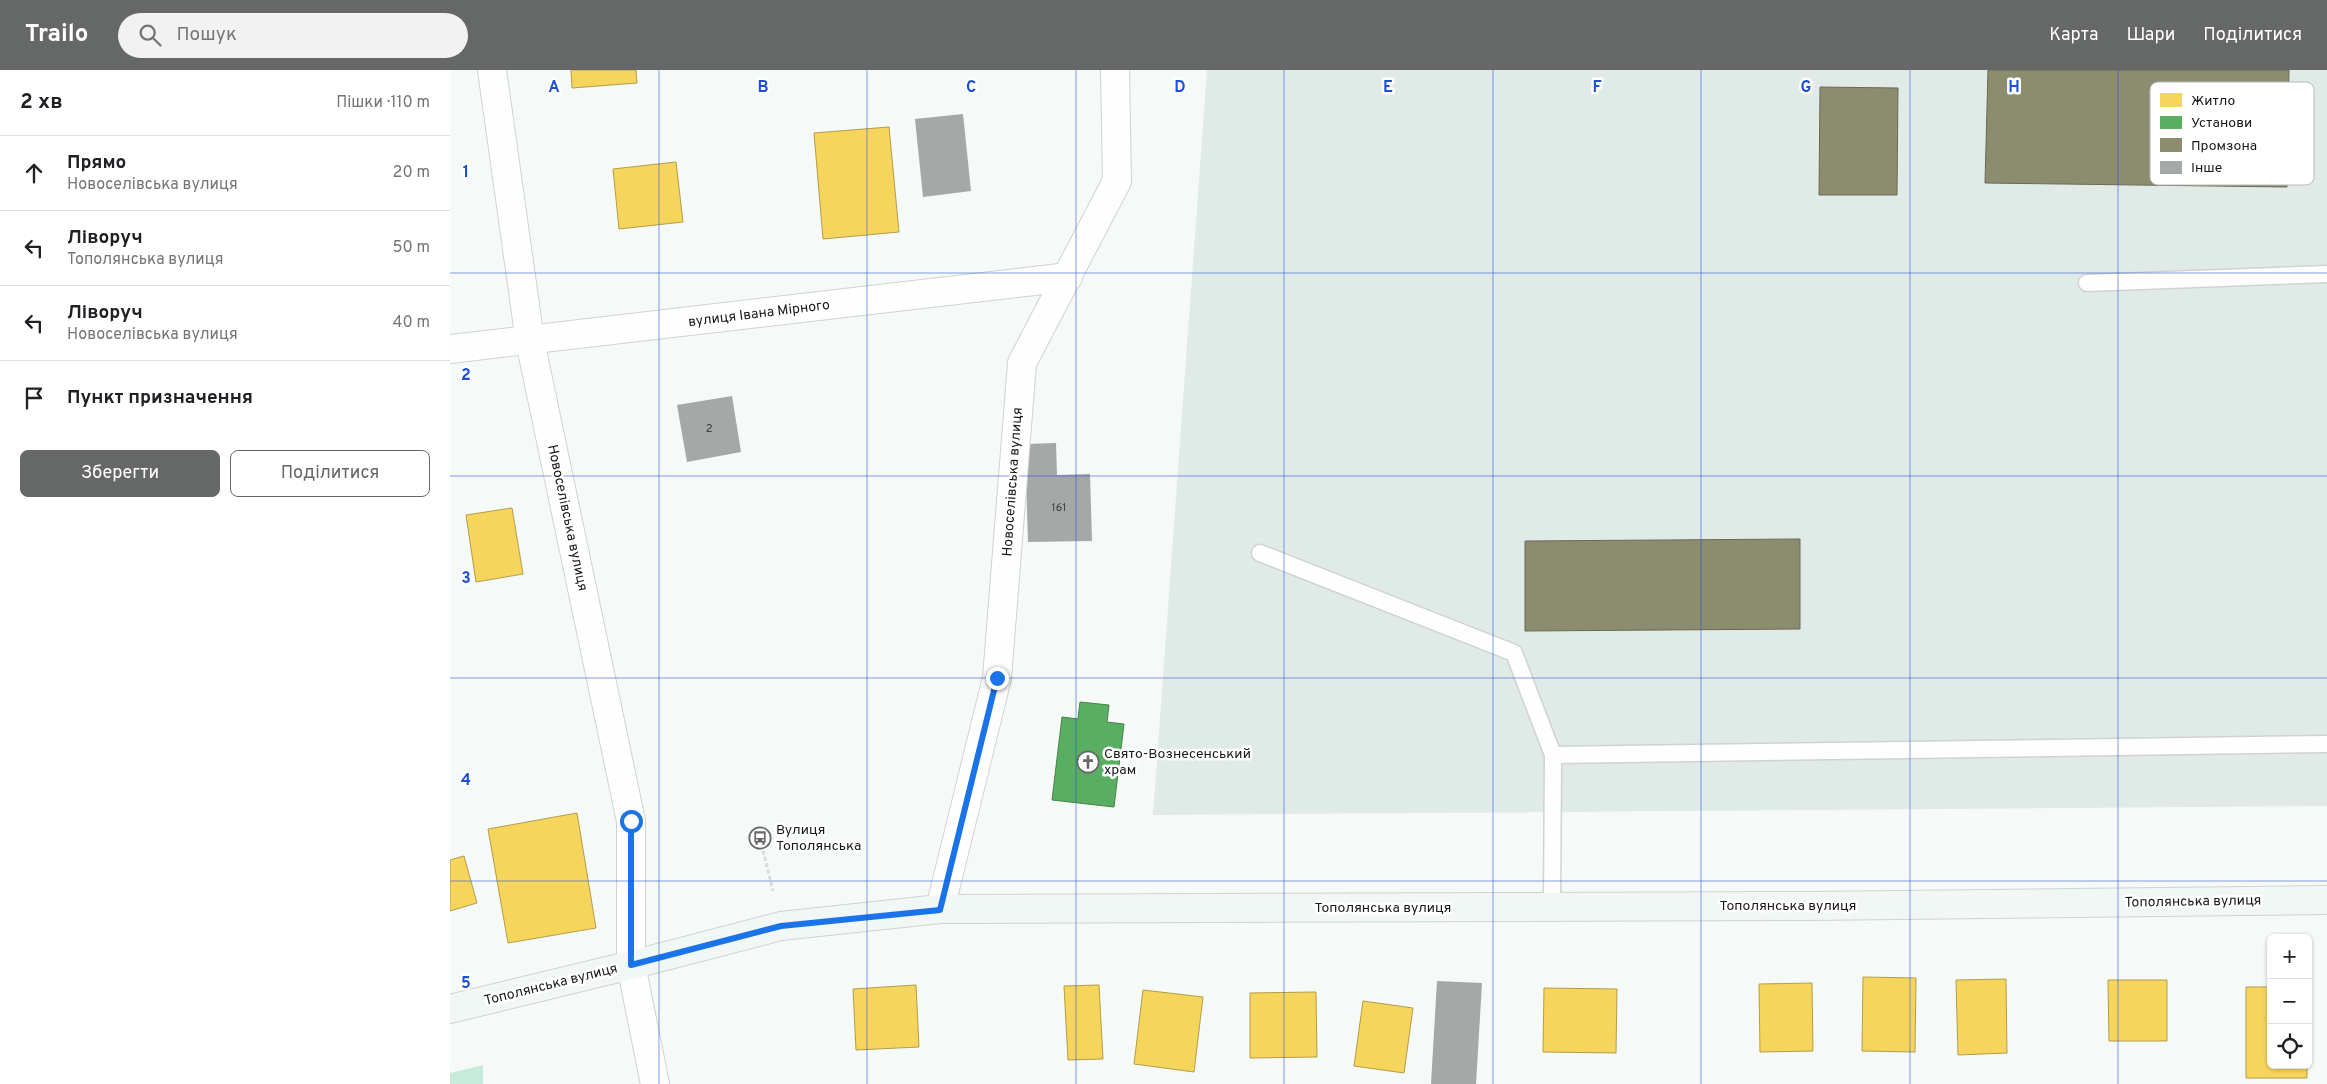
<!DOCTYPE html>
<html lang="uk">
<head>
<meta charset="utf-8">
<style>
  :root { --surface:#fff; --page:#f2f2f2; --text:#202124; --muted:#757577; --line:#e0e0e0; --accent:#656867 }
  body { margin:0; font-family:Overpass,sans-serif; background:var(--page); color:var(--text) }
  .controls { position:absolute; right:15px; bottom:15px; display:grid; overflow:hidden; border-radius:8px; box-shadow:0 1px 4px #0004 }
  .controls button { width:45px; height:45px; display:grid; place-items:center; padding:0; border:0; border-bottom:1px solid var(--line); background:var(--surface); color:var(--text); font:25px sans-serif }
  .stop { position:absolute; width:15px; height:15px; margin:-11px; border:4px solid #1a73e8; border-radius:50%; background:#fff }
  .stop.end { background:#1a73e8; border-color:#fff; box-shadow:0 1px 5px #0008 }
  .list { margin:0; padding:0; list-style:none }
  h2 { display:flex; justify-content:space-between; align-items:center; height:65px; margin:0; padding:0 20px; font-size:21px }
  h2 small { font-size:16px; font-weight:400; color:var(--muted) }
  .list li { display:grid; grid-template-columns:32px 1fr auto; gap:15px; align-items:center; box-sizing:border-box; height:75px; padding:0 20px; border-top:1px solid var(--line) }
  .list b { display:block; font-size:19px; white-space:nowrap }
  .list p { margin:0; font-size:16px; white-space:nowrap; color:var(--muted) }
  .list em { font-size:16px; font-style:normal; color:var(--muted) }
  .actions { display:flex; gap:10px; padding:15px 20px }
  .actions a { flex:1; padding:11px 0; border:1px solid var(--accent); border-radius:8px; text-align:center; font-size:18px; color:var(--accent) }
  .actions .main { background:var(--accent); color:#fff }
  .icon { flex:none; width:28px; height:28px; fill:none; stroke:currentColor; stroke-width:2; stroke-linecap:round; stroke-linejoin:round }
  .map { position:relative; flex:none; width:1877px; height:1014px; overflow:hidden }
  header { display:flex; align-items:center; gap:30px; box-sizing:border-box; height:70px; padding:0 25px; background:var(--accent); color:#fff }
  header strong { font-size:24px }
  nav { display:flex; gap:28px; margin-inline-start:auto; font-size:18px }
  .search { width:350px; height:45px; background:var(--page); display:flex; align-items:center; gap:12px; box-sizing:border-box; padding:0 18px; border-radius:28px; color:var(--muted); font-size:19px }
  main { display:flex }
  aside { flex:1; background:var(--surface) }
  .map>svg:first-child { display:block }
  .built { fill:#e0eae6 }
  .green { fill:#c7eadb }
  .homes { fill:#f6d55c; stroke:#b39d48 }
  .public { fill:#5aae61; stroke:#46824b }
  .industry { fill:#8c8c6e; stroke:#696a54 }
  .building { fill:#a4a8a6 }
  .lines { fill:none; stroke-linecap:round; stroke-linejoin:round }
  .lane-casing { stroke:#cfd3d1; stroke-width:19 }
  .street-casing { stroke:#cfd3d1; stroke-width:30 }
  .secondary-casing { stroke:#cfd3d1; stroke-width:30 }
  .path { stroke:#dadbda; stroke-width:3; stroke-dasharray:4 2.5; stroke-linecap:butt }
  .lane { stroke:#fefefe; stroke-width:16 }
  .street { stroke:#fefefe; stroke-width:28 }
  .secondary { stroke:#f1f7f5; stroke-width:28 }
  .route { stroke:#1a73e8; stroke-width:6 }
  .grid { fill:none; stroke:#1d4ed8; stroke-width:1; stroke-opacity:0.55 }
  .labels { text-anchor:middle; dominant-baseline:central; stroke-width:5; stroke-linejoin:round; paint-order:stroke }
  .number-label { font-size:11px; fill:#3a3e3c }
  .street-label { font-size:14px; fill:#171a19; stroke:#fff }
  .poi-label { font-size:14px; fill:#171a19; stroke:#fff; text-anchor:start }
  .key { fill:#fff; stroke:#b9baba; stroke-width:1 }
  .key-label { font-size:14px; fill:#171a19 }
  .grid-label { font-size:16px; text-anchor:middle; font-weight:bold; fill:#1d4ed8; stroke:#fff; stroke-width:5; stroke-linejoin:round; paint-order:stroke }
</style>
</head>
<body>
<header>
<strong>Trailo</strong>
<div class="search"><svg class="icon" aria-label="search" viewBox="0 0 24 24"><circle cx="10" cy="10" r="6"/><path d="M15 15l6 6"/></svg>Пошук</div>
<nav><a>Карта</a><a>Шари</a><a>Поділитися</a></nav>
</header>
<main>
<aside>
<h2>2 хв<small>Пішки · 110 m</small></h2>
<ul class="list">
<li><svg class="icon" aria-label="ahead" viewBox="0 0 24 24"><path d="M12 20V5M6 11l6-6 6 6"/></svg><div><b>Прямо</b><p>Новоселівська вулиця</p></div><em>20 m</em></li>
<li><svg class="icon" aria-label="left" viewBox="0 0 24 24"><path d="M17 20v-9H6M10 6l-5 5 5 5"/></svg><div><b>Ліворуч</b><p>Тополянська вулиця</p></div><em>50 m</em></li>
<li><svg class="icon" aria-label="left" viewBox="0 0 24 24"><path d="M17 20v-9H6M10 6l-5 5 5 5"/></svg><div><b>Ліворуч</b><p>Новоселівська вулиця</p></div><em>40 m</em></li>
<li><svg class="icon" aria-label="arrive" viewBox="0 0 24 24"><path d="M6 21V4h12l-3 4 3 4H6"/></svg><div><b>Пункт призначення</b></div></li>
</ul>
<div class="actions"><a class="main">Зберегти</a><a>Поділитися</a></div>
</aside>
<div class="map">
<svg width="1877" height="1014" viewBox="0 0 1877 1014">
  <rect width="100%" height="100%" fill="#f5f9f7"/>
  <polygon class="built" points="757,0 1877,0 1877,736 703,745"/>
  <polygon class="green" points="33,995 33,1014 0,1014 0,1003"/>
  <g class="homes">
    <polygon points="121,0 186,0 187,13 122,18"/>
    <polygon points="439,57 449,162 373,169 364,63"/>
    <polygon points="226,92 233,152 169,159 163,99"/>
    <polygon points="62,438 73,504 26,512 16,445"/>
    <polygon points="127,743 146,858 58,873 38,759"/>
    <polygon points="14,786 27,833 0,841 0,790"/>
    <polygon points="1413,907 1466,908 1465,982 1412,981"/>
    <polygon points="1556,909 1557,983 1508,985 1506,910"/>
    <polygon points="1658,910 1717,910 1717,971 1659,971"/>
    <polygon points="1362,913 1363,981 1310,982 1309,914"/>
    <polygon points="466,915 469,977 406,980 403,919"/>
    <polygon points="649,915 653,989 618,990 614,916"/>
    <polygon points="1796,917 1821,917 1821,995 1857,995 1857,1008 1796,1008"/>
    <polygon points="1094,918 1167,919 1166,983 1093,982"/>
    <polygon points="693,920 753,927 744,1002 684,994"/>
    <polygon points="866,922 867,987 800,988 800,923"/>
    <polygon points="913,931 963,938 954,1003 904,996"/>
  </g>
  <polygon class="public" points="630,632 659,635 657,652 674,654 664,737 602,730 612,647 628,649"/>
  <g class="industry">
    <polygon points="1538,0 1839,0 1837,117 1535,113"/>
    <polygon points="1370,17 1448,18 1447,125 1369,125"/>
    <polygon points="1350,469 1350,559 1075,561 1075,471"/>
  </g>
  <g class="building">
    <polygon points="513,44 521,121 473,127 465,49"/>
    <polygon points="282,326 291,382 237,392 227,335"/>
    <polygon points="606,373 607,405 640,404 642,471 578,472 575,374"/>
    <polygon points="987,911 1032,913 1026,1014 981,1014"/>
  </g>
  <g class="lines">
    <g class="lane-casing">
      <g id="lane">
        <polyline points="1637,213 1877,204"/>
        <polyline points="810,483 1064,583 1103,685 1102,837"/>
        <polyline points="1103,685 1877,674"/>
      </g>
    </g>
    <g class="street-casing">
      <g id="street">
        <polyline points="42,0 80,271 181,751 181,895 205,1014"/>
        <polyline points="0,279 618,207"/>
        <polyline points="490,839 547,608 572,293 667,111 665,0"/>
      </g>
    </g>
    <g class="secondary-casing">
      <polyline id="secondary" points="0,939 181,895 331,856 490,839 1359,836 1877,830"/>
    </g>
    <polyline class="path" points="310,768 323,821"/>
    <use href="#lane" class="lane"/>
    <use href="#street" class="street"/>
    <use href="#secondary" class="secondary"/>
  </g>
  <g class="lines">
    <polyline class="route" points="181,751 181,895 331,856 490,840 547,608"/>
  </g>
  <path class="grid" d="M209 0V1014M417 0V1014M626 0V1014M834 0V1014M1043 0V1014M1251 0V1014M1460 0V1014M1668 0V1014M0 203H1877M0 406H1877M0 608H1877M0 811H1877"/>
  <defs>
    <g id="church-ring" transform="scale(1.125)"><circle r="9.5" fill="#fff" stroke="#656867" stroke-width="1.5"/><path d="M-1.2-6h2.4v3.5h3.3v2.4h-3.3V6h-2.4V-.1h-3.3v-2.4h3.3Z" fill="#656867"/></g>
    <g id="bus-ring" transform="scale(1.125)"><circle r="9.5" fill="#fff" stroke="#656867" stroke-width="1.5"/><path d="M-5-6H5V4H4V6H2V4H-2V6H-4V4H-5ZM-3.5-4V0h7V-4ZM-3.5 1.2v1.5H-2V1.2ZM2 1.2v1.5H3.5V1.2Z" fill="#656867"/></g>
  </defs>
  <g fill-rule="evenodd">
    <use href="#church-ring" x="638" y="692"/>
    <use href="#bus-ring" x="310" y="768"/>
  </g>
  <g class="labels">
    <g class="number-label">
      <text x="259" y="359">2</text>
      <text x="609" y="438">161</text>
    </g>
    <g class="street-label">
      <text transform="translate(309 244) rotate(-7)">вулиця Івана Мірного</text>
      <text transform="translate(563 412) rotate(-86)">Новоселівська вулиця</text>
      <text transform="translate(117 448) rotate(78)">Новоселівська вулиця</text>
      <text transform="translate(1743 832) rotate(-1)">Тополянська вулиця</text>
      <text x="1338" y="836">Тополянська вулиця</text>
      <text x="933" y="838">Тополянська вулиця</text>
      <text transform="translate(101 915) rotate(-14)">Тополянська вулиця</text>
    </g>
    <g class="poi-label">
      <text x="654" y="684">Свято-Вознесенський<tspan x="654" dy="16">храм</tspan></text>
      <text x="326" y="760">Вулиця<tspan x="326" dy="16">Тополянська</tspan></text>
    </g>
  </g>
  <rect x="1700" y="12" width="164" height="103" rx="8" class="key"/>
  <rect x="1710" y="23" width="22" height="14" fill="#f6d55c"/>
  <rect x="1710" y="46" width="22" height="13" fill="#5aae61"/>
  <rect x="1710" y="68" width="22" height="14" fill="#8c8c6e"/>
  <rect x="1710" y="91" width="22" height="13" fill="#a4a8a6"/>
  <g class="key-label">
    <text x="1741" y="35">Житло</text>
    <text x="1741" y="57">Установи</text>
    <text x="1741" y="80">Промзона</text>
    <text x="1741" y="102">Інше</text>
  </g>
  <g class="grid-label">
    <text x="104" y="22">A</text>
    <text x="313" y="22">B</text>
    <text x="521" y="22">C</text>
    <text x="730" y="22">D</text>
    <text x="938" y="22">E</text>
    <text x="1147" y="22">F</text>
    <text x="1356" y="22">G</text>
    <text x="1564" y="22">H</text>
    <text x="16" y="107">1</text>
    <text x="16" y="310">2</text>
    <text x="16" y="513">3</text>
    <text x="16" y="715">4</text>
    <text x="16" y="918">5</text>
  </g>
</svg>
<div class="controls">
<button>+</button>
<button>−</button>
<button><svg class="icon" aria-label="locate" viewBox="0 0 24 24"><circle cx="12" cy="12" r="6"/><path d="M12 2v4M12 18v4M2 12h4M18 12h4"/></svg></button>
</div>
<div class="stop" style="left:181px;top:751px"></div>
<div class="stop end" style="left:547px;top:608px"></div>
</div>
</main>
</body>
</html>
